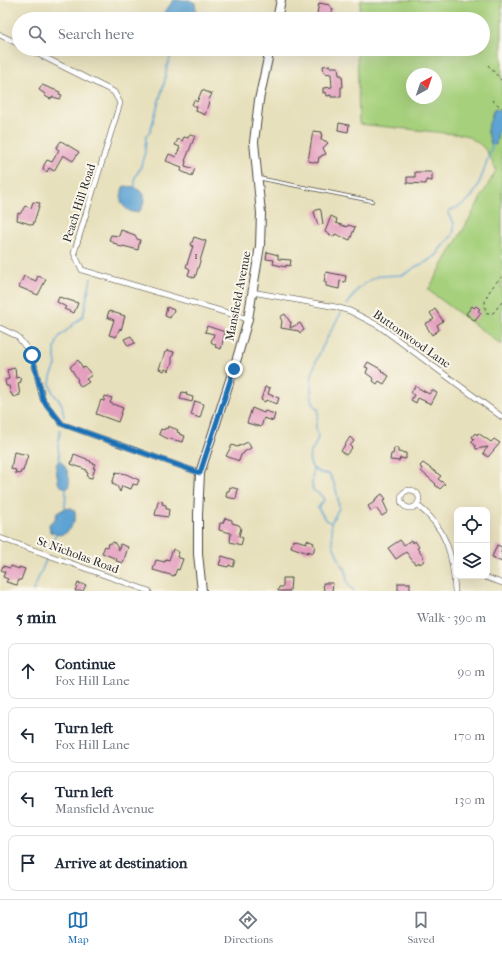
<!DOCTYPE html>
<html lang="en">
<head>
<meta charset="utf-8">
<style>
  :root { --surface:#fff; --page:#f2f2f3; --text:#1f2937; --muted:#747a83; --line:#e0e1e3; --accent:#1f6fb2 }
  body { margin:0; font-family:"IM FELL French Canon",serif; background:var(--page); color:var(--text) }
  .controls { position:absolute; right:12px; bottom:12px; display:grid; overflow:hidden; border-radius:8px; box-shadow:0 4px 16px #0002 }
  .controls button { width:36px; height:36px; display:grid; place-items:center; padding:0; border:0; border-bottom:1px solid var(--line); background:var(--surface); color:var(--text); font:20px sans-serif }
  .compass { position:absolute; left:406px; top:68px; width:36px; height:36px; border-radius:50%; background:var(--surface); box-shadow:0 4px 16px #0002; rotate:40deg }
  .stop { position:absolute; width:12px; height:12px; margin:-9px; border:3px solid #1f6fb2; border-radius:50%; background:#fff }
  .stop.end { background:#1f6fb2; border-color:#fff; box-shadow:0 1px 4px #0008 }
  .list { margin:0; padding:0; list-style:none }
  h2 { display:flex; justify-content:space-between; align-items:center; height:52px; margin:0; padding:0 16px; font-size:17px }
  h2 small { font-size:13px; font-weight:400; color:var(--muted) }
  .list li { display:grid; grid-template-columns:26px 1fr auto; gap:12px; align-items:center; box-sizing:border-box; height:56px; margin:0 8px 8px; padding:0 8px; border:1px solid var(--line); border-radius:8px }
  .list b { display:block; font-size:15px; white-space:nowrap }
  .list p { margin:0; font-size:13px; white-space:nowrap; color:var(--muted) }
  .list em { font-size:13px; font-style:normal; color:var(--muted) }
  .icon { flex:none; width:22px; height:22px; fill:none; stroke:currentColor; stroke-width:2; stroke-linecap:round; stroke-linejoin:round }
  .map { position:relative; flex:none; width:502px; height:591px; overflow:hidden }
  .search { position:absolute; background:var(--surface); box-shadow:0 4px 16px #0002; left:12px; right:12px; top:12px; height:44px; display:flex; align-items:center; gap:10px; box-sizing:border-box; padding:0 14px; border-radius:22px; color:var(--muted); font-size:15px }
  .sheet { height:308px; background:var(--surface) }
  nav { display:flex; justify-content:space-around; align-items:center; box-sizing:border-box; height:56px; border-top:1px solid var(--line); background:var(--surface); font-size:11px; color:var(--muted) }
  nav a { display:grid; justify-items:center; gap:2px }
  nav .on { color:var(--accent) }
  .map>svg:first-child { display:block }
  .green { fill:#a6d07c; stroke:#687e54; fill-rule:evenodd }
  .water { fill:#5da3d3; stroke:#44677f }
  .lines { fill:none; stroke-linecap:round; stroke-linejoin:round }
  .stream { stroke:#5da3d3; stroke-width:1.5 }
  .building { fill:#e49fbf }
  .service-casing { stroke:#474641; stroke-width:4 }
  .minor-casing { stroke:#474641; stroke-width:6 }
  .primary-casing { stroke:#474641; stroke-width:10 }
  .path { stroke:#474641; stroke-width:1; stroke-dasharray:3 3; stroke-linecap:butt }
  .service { stroke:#fff; stroke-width:2.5 }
  .minor { stroke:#fff; stroke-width:5 }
  .primary { stroke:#fff; stroke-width:8 }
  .route { stroke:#1f6fb2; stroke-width:5 }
  .labels { text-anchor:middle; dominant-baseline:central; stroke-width:4; stroke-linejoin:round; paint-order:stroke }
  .number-label { font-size:10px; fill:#594850 }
  .street-label { font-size:12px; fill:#2b2b2b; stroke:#fbf7ec }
</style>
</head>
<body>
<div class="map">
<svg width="502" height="591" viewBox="0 0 502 591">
  <rect width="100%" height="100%" fill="#fbf7ec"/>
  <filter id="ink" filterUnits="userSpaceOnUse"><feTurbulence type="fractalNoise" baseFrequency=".025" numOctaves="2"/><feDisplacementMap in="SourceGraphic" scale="8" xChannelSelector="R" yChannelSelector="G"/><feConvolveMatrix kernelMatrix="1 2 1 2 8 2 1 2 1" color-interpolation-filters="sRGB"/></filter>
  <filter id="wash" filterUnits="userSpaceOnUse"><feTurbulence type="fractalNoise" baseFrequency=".012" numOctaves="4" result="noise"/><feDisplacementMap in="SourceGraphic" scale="16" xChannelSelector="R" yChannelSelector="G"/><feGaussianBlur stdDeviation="0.9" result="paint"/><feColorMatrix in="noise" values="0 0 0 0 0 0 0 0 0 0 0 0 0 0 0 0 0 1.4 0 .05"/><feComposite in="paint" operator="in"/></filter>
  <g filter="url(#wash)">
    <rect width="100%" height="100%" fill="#e7e0bc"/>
    <path class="green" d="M361 0H502V345L428 290 471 216 496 170C487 150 484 144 464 135L359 124 357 49H483V19H358ZM412 74H436V98H412Z"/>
    <g class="water">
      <polygon points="174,0 189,0 195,3 196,10 194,19 161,19 162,15"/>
      <polygon points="495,109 502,112 502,130 498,132 496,145 491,144 487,130 493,111"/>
      <path d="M125 186 134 187 143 193C145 197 144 201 143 205 139 220 122 209 121 200 121 196 122 191 123 187Z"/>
      <path d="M59 460C66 464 72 480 68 488 56 486 59 483 57 475 56 469 55 465 59 460Z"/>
      <path d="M72 508C80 515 72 526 66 533L59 535 50 532 49 524 55 519 57 513 64 509Z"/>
    </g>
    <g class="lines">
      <g class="stream">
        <polyline points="135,189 135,177 140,169 145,152 146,136 150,132 165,80 167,66 174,49"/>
        <path d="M347 305 358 289 370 280 379 276 403 275 410 271 415 267 426 262 437 255 440 249 452 236 454 230V223L448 214 450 210C471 204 476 192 483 173 486 163 490 153 493 143"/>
        <path d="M341 313C328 337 303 373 313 402 314 405 314 407 318 409 320 416 315 421 316 428 317 433 319 434 317 440 316 445 312 449 310 454 307 467 317 474 329 474 336 483 338 497 339 508L331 523 333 545 341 564 346 570 347 581 350 587 354 591"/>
        <polyline points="64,417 62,404 53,393 50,384 51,377 56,365 55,357 55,347 59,337 83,316 91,278"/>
        <polyline points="60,462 58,447 60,430"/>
        <polyline points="313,469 312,484 313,490 322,496 324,500 318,508 325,519 331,523"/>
        <polyline points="65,511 66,487"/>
        <polyline points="49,548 56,534"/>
        <polyline points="33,591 46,560"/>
      </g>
    </g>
    <g id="blocks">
      <g class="building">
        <polygon points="319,3 330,5 330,7 333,9 332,12 319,19 316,19"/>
        <polygon points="330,65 330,67 338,67 339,75 342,75 343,87 341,87 341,97 331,97 331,95 327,96 326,92 323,93 323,88 332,87 331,74 324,73 323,66"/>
        <polygon points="42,85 60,92 59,94 62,95 60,99 53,97 50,99 45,96 45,94 39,90"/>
        <polygon points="202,90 212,94 208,101 209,102 205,115 196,111 197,107 192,105 194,100 197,102"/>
        <polygon points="339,123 349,125 348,132 338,130"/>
        <polygon points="313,131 322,132 321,140 326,141 328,143 323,148 326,154 324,155 322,155 321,157 319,157 318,163 308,161"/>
        <polygon points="190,134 195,136 185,161 186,161 185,166 195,169 192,176 181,171 182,167 166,161 169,154 176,157 180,147 175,145 178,139 182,141 184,137 188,138"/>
        <polygon points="61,141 79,152 73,161 63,155 54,171 49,168 47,172 43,169 44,165 47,160 52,162 59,150 56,148"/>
        <polygon points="415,172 430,172 432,173 432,181 426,180 426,184 407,183 407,177 415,177"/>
        <polygon points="33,202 40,203 33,225 17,220 18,213 20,214 25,206 31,208"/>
        <polygon points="320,209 321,211 323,224 318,225 314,212 316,210"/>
        <polygon points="331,216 337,219 336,223 347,227 348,225 355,227 350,240 335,234 334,237 325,232"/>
        <polygon points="121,230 135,235 137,239 140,240 138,250 123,246 122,247 118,246 117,244 113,243 113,241 109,240 111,235 119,236"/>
        <polygon points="194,237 206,241 195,278 188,275 190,269 186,267 193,246 191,245"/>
        <polygon points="267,252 278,255 278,259 291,260 290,266 286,265 286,267 273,264 274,260 266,259"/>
        <polygon points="326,272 346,276 345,282 340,281 339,289 326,286 326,282 324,282"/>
        <polygon points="24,276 36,281 38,276 46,279 38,295 19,287"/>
        <polygon points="59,297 78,303 74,313 64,309 66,307 57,302"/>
        <polygon points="472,306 474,308 476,306 480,309 478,311 481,313 475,321 466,314"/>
        <polygon points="167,307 174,310 170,318 165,316"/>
        <polygon points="435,309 443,321 437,325 439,330 432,335 425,324 434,319 430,313"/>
        <polygon points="109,311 125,316 121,330 120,328 116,337 109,335 114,320 107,317"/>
        <polygon points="285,314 290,322 291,322 290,328 300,323 304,330 300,333 299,331 281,328 282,321 280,317"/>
        <polygon points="207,326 225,332 221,349 215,347 216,345 211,342 214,334 205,332"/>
        <polygon points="131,336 135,343 128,346 124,339"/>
        <polygon points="167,350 174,352 172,358 172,362 169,371 165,369 164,371 159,369 165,352 166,353"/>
        <polygon points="78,360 83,368 85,367 92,375 86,379 89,382 81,387 77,381 78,380 70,367"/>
        <polygon points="368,362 382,370 381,371 389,376 384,384 379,381 377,384 373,381 374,379 366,373 368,368 365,367"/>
        <polygon points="15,368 16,378 20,377 21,382 18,383 20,395 13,397 12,394 11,394 9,386 6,386 5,380 9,379 7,370"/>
        <polygon points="415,386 429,394 432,390 437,393 431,404 418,398 416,403 411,400 414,395 411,393"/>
        <polygon points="265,387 270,388 268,394 279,398 277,404 266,400 265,402 261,400"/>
        <polygon points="182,392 187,393 186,395 193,397 192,402 180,399"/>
        <polygon points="105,396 112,398 110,403 123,408 118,422 96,414 101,400 104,401"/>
        <polygon points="195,401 204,404 200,418 191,415"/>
        <polygon points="252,408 264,413 265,411 275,414 273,421 264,418 261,427 247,423"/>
        <polygon points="168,426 178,430 177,432 180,433 179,434 185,436 183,442 166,438 159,434 161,429 164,430 165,428 167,429"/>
        <polygon points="475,433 477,435 478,433 491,442 494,439 500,443 488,457 483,453 488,447 476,449 475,445 471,442 474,439 472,437"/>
        <polygon points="350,437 354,441 350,446 352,448 346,455 341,451"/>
        <polygon points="248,442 251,448 244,452 244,453 241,455 239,461 226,456 232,445 237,447"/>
        <polygon points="394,448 398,448 398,452 406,453 406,459 400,458 399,461 390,460 391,454 393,454"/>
        <polygon points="14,452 28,455 23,471 21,471 20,474 15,473 16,470 11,469"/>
        <polygon points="74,454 87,459 87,460 91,461 90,462 95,464 93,468 95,468 92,478 87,477 88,473 86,472 87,470 71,464"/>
        <polygon points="423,463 441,476 438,479 445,484 440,489 435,485 436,484 421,471 422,469 420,466"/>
        <polygon points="116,472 126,474 139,480 137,485 133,484 131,489 122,486 120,492 117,486 112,484"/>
        <polygon points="230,487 238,489 236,499 226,497 227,491 229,491"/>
        <polygon points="382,494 386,499 383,501 388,512 382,516 376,508 371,511 368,506 376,501 375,499"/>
        <polygon points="158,501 163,502 162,504 166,505 166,509 169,509 168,517 155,515"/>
        <polygon points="225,518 232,520 232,523 239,525 241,528 239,536 243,538 241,545 230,542 231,533 219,530 220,523 223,523"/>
        <polygon points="293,540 295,541 296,540 306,543 307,540 314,543 313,545 315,546 313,553 308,551 308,553 305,552 291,547"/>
        <polygon points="400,540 404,545 411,540 413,543 415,541 419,547 417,548 424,558 423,559 424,561 420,564 419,562 415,564 406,552 396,559 388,548"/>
        <polygon points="114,542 119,550 120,544 128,547 123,563 116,561 117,559 102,553 105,546 107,547 108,544"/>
        <polygon points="497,545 502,547 501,553 502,553 502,562 495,559 495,558 492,557"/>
        <polygon points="173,549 179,552 177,557 183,559 179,570 177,569 174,576 153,570 156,560 165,562 166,559 169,560"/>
        <polygon points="222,556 235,560 233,567 229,565 228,567 219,565"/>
        <polygon points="3,566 10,568 11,566 19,569 19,567 25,569 21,580 19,580 17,585 6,582 8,579 3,577 5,572 1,570"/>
        <polygon points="283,578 291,578 290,591 278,591 279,587 283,587"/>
        <polygon points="78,583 86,585 83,591 75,591"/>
        <polygon points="323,583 333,583 332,591 324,591"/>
        <rect x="398" y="583" width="12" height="8"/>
      </g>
    </g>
  </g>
  <g filter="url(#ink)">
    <use href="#blocks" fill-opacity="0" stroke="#474641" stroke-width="1"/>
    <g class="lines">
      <g class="service-casing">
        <polyline id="service" points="258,178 372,201"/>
      </g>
      <g class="minor-casing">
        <g id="minor">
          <polyline points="0,35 19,44"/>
          <polyline points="28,49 114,92 120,103 74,253 82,270 248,319"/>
          <polyline points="252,292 336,307 350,311 379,326 502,417"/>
          <polyline points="0,328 17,336 32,355 43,400 62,424 200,473"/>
          <circle cx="410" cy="499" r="9"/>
          <path d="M417 505C447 528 453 555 455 591"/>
          <polyline points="0,538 149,591"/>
          <polyline points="482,576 502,583"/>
        </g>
      </g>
      <g class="primary-casing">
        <g id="primary">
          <polyline points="277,19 281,0"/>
          <polyline points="202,591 198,554 198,515 200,473 238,355 248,319 260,246 261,213 254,142 259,100 270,49"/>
        </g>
      </g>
      <g class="path">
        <polyline points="488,65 502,81"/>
        <polyline points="492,100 502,108"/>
        <path d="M502 276C494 285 479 300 487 313H493L502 302"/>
      </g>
      <use href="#service" class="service"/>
      <use href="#minor" class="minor"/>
      <use href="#primary" class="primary"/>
    </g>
  </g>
  <g class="lines" filter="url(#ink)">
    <polyline class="route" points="32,355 43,400 62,424 200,473 234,369"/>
  </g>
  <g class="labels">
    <g class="number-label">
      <text x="196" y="256">1</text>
    </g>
    <g class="street-label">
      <text transform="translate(79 203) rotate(-72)">Peach Hill Road</text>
      <text transform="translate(238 296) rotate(-79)">Mansfield Avenue</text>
      <text transform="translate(412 339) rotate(35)">Buttonwood Lane</text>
      <text transform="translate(78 555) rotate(20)">St Nicholas Road</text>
    </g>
  </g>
</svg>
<div class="controls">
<button><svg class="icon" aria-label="locate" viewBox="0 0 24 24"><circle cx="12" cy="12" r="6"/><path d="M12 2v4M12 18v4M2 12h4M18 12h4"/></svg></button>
<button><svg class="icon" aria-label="layers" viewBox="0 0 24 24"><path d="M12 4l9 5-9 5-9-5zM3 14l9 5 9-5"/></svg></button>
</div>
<svg class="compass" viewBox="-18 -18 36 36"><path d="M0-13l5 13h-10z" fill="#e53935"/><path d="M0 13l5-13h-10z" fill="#747a83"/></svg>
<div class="stop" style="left:32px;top:355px"></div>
<div class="stop end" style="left:234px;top:369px"></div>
<div class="search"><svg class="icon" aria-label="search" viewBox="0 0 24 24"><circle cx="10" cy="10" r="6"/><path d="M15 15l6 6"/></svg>Search here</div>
</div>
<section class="sheet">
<h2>5 min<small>Walk · 390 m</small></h2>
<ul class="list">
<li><svg class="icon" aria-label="ahead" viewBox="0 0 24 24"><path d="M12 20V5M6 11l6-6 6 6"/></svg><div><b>Continue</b><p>Fox Hill Lane</p></div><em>90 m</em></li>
<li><svg class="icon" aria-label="left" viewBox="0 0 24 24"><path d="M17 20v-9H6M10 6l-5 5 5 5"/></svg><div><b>Turn left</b><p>Fox Hill Lane</p></div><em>170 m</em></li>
<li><svg class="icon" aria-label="left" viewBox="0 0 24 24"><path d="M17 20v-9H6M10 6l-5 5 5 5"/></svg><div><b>Turn left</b><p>Mansfield Avenue</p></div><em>130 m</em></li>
<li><svg class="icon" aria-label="arrive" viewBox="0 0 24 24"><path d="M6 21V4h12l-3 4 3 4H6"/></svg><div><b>Arrive at destination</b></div></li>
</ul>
</section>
<nav>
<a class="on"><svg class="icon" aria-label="map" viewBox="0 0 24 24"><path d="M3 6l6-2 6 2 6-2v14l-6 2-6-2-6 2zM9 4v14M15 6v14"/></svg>Map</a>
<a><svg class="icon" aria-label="directions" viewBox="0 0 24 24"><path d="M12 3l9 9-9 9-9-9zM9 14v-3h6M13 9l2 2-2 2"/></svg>Directions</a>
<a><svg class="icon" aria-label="saved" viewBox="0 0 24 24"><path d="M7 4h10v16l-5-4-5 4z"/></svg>Saved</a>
</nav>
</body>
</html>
